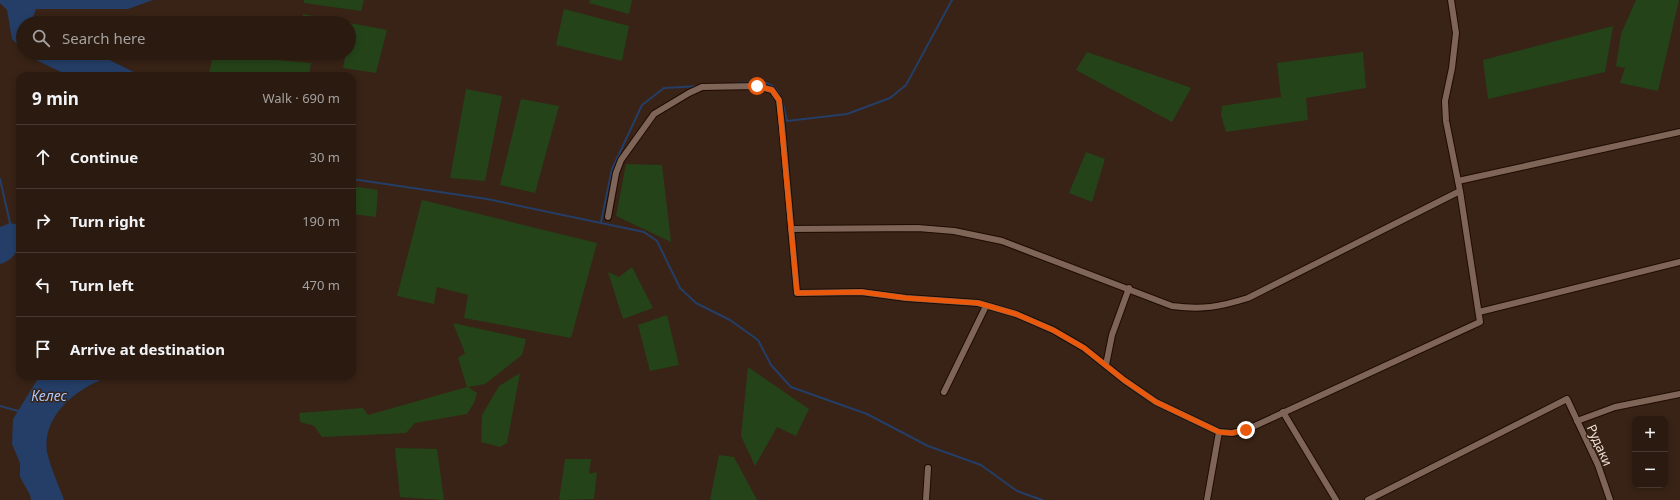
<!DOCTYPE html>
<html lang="en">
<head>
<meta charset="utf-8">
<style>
  :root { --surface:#2a1a10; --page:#36271e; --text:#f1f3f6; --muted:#a5a19f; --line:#463830 }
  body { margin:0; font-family:"Noto Sans",sans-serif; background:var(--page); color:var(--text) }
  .controls { position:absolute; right:12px; bottom:12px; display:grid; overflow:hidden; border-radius:8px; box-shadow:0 2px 6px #0003 }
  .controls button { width:36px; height:36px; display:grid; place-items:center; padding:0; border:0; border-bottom:1px solid var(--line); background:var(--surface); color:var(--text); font:20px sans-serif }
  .stop { position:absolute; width:12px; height:12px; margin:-9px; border:3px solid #ea580c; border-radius:50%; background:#fff }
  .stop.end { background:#ea580c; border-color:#fff; box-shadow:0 1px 4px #0008 }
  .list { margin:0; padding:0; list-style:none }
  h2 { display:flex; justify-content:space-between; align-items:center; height:52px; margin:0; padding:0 16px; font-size:17px }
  h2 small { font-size:13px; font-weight:400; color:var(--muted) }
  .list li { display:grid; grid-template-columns:26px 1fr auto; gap:12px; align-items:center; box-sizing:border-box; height:64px; padding:0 16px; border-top:1px solid var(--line) }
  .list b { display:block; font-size:15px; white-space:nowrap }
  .list em { font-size:13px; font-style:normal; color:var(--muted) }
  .icon { flex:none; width:22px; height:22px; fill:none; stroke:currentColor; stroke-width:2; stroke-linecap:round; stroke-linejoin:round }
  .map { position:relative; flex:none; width:1680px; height:500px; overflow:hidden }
  .search { position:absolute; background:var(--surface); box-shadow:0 2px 6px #0003; left:16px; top:16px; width:340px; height:44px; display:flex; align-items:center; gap:10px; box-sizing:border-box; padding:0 14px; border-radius:22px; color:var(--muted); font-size:15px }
  .panel { position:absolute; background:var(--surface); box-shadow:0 2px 6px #0003; left:16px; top:72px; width:340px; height:308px; border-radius:12px }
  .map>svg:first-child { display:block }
  .green { fill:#254319 }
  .water { fill:#243e67 }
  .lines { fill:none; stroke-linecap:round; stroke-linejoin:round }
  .stream { stroke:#243e67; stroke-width:2 }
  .minor-casing { stroke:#1f0b02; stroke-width:8 }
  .minor { stroke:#7e6557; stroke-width:6 }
  .route { stroke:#ea580c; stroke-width:5 }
  .labels { text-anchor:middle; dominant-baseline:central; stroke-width:3; stroke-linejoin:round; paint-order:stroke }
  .street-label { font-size:13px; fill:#efe0d8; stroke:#382316 }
  .water-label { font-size:14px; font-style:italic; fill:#a4c7fe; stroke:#382316 }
</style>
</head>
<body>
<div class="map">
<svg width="1680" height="500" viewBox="0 0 1680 500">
  <rect width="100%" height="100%" fill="#382316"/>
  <g class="green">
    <polygon points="304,0 364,0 361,11 304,3"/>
    <polygon points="590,0 632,0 629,14 589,3"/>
    <polygon points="1636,0 1679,0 1658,91 1620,83 1625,68 1616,66 1621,34"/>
    <polygon points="564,9 629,26 622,61 556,45"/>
    <polygon points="303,14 387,30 376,73 343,68 346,53 349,53 349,23 303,23"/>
    <polygon points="1613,26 1605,72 1488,99 1483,60"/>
    <polygon points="1087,52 1183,85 1191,88 1172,122 1076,70"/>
    <polygon points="1363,52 1366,88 1306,98 1308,120 1226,132 1221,115 1222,106 1281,97 1277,63"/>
    <polygon points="214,53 277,53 277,60 311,63 309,76 208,76"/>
    <polygon points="466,89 502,96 485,181 450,178"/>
    <polygon points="521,99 559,106 535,193 500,185"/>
    <polygon points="1086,152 1105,159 1092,202 1069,193"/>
    <polygon points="626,164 662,165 671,242 616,216"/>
    <polygon points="352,186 378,190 376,217 352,214"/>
    <polygon points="422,200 597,243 571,338 464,318 468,295 437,287 434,304 397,296"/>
    <polygon points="632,267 653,308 623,319 608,272 619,277"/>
    <polygon points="667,315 679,365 650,371 638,325"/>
    <polygon points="453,323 526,339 522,355 485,384 468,387 477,393 474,403 467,414 415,423 406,433 322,437 314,426 300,422 299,413 363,408 368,415 467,387 458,358 465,353"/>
    <polygon points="748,367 809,409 796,436 777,427 755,466 741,436"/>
    <polygon points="520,373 507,443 500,447 481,442 482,415 499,386"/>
    <polygon points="395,448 437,449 444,500 400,497"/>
    <polygon points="719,455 734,457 757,500 710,500"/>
    <polygon points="565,459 591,459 589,474 597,472 594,499 559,500"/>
  </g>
  <g class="water">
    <polygon points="0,0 153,0 128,9 36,9 32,20 34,23 23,23 23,51 12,39 7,10 0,3"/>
    <polygon points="25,53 95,53 142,76 86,76 83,73 69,76 28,56"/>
    <path d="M10 223 20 225C20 242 20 258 0 264V227Z"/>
    <path d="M42 376H111C78 387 39 416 48 456 52 471 59 486 64 500H31L30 495 20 477V463L12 444 13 419 39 377Z"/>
  </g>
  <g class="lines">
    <g class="stream">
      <path d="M728 84C770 81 778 76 787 121L847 114 890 98 906 85 952 0"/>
      <polyline points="0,179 10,223"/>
      <polyline points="352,179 487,199 644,232 657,241 680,288 696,303 730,320 758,340 771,365 791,387 867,414 928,446 981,465 1017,491 1042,500"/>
      <polyline points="601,222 612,169 642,105 664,88 700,86"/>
      <polyline points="0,406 18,411"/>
    </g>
    <g class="minor-casing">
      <g id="minor">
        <polyline points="1458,181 1680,132"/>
        <polyline points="608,217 616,173 621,160 654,114 689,93 702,87 757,86 772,90 779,100 782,127 797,293 861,292 906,298 978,303 1016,314 1053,330 1084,348 1124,380 1156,402 1219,432 1232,433 1246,430 1480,322 1460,191 1446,121 1445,101 1452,68 1456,33 1451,0"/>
        <path d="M791 229 918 228 954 231 1002 241 1172 306C1203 310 1219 307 1248 298L1460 191"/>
        <polyline points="1479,312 1680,262"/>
        <polyline points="1106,365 1112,335 1129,288"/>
        <polyline points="944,392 986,306"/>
        <polyline points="1283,412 1336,500"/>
        <polyline points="1577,421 1615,407 1680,394"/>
        <polyline points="926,500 928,468"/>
        <polyline points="1207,500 1219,432"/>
        <polyline points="1368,500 1567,399 1598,465 1610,500"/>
      </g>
    </g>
    <use href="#minor" class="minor"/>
  </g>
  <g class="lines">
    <polyline class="route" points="757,86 772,90 779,100 797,293 862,292 906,298 978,303 1016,314 1053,330 1084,348 1124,380 1156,402 1219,432 1232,433 1246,430"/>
  </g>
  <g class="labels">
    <g class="street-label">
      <text transform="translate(1600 445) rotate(66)">Рудаки</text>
    </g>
    <g class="water-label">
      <text x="49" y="395">Келес</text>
    </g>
  </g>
</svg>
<div class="controls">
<button>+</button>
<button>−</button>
</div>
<div class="stop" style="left:757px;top:86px"></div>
<div class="stop end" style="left:1246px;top:430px"></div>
<div class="search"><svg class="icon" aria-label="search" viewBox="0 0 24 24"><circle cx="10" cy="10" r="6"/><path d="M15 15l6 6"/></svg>Search here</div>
<section class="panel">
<h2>9 min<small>Walk · 690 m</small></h2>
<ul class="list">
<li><svg class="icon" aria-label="ahead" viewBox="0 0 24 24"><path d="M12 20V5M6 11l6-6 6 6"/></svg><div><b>Continue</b></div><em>30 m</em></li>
<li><svg class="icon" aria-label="right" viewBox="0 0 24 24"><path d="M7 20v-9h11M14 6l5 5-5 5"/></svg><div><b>Turn right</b></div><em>190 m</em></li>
<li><svg class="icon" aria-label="left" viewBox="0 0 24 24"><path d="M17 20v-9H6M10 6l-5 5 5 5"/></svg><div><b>Turn left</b></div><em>470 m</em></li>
<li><svg class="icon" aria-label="arrive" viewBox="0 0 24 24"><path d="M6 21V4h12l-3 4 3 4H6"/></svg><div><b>Arrive at destination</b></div></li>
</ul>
</section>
</div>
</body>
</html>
